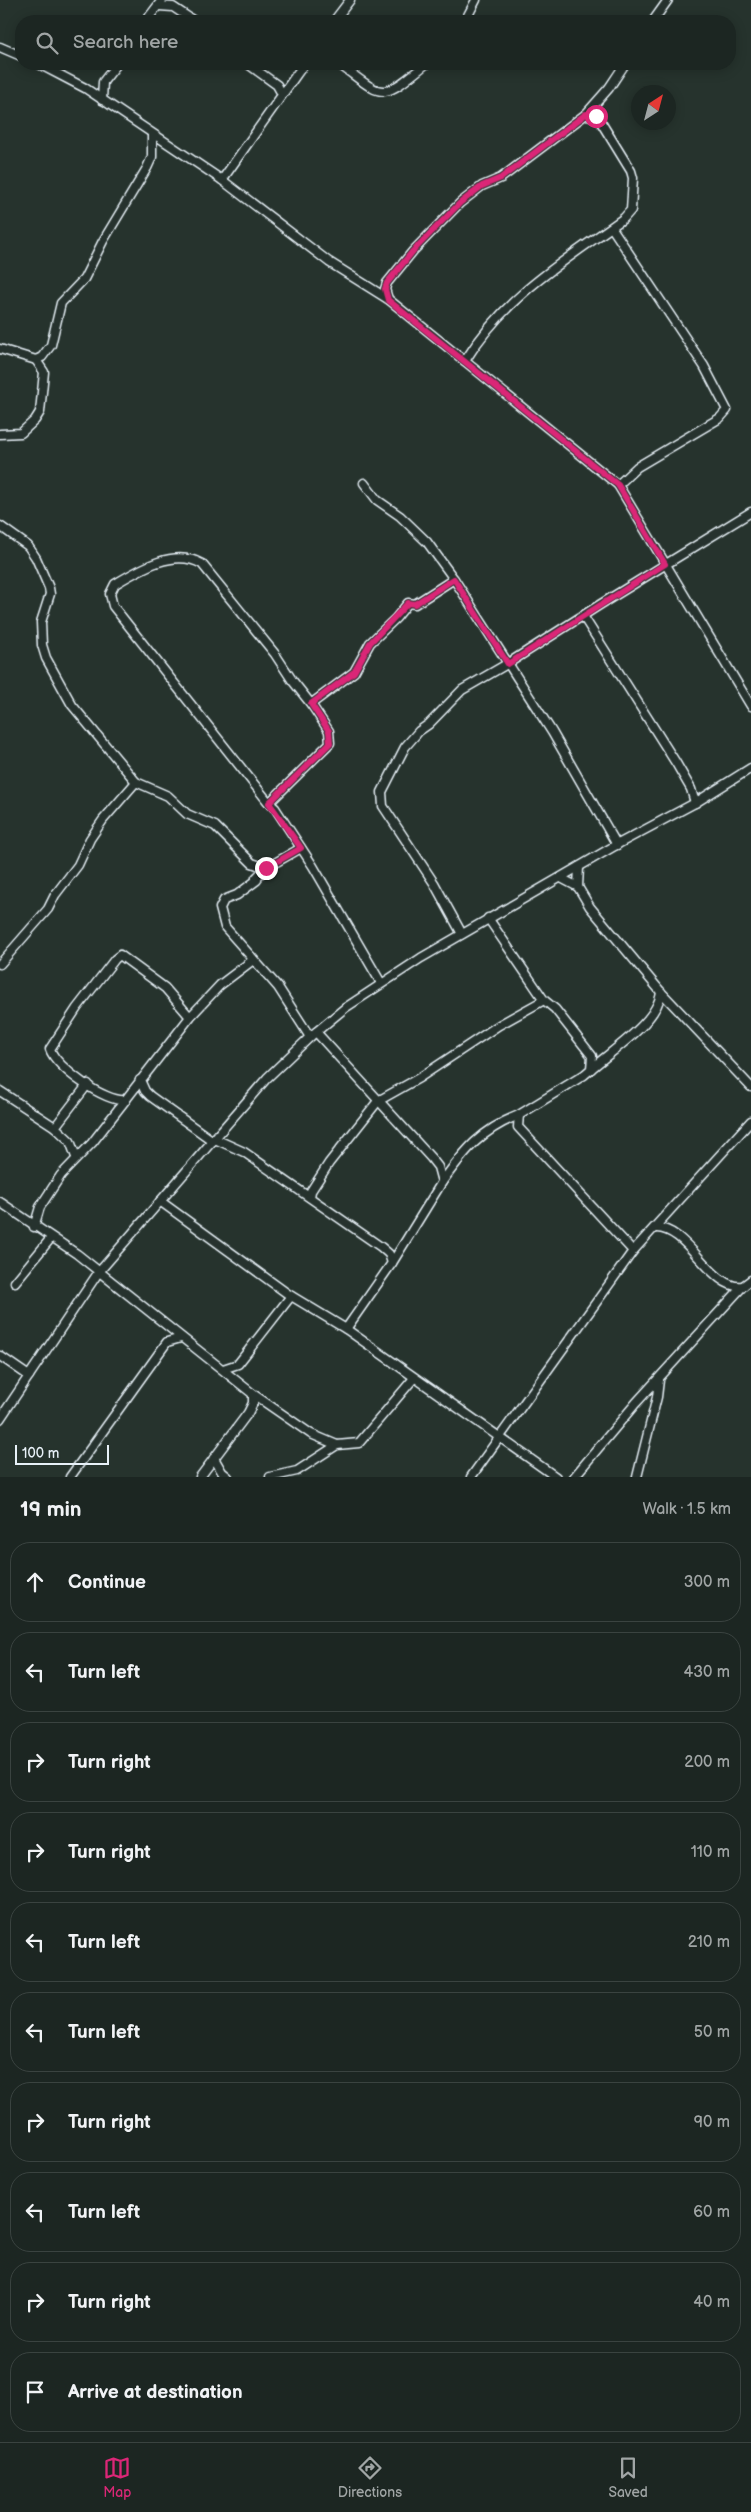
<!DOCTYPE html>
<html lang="en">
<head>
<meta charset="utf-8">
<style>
  :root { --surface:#1c2622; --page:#252e2a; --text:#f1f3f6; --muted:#a0a5a5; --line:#3a4340; --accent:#db2777 }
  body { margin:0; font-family:"Balsamiq Sans",sans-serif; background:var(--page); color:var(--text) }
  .compass { position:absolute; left:631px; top:85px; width:45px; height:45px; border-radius:50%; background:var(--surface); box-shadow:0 2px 12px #0003; rotate:36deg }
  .scale { position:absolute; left:15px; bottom:12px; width:94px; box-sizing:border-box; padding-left:5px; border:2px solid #e8f1f8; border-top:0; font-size:14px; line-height:18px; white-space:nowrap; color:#e8f1f8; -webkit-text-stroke:4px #26332d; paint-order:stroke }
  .stop { position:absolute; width:15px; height:15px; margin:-11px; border:4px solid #db2777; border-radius:50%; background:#fff }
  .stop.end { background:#db2777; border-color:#fff; box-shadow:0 1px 5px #0008 }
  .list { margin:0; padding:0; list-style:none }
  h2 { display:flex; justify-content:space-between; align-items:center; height:65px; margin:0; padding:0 20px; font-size:21px }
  h2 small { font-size:16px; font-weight:400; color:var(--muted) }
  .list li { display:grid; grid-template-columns:32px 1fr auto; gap:15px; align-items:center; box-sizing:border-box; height:80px; margin:0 10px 10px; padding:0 10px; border:1px solid var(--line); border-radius:20px }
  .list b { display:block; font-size:19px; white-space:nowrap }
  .list em { font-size:16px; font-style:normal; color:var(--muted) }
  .icon { flex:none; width:28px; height:28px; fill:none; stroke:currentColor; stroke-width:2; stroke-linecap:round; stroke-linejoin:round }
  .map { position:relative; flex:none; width:751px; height:1477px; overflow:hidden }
  .search { position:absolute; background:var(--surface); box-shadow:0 2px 12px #0003; left:15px; right:15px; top:15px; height:55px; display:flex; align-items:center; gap:12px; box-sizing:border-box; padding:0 18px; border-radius:20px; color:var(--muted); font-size:19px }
  .sheet { height:965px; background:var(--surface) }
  nav { display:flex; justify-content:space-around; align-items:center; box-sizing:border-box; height:70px; border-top:1px solid var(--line); background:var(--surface); font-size:14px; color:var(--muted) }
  nav a { display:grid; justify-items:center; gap:2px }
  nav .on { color:var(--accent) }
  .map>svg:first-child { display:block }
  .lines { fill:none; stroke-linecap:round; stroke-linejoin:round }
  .minor-casing { stroke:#e8f1f8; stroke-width:11 }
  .minor { stroke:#26332d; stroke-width:8 }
  .route { stroke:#db2777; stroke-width:6 }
</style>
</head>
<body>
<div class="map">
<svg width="751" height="1477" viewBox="0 0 751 1477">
  <rect width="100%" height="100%" fill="#26332d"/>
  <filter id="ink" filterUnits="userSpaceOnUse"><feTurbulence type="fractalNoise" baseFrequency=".02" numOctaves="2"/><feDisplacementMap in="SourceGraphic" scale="10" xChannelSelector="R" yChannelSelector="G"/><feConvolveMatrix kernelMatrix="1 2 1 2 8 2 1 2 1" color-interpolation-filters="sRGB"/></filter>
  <g filter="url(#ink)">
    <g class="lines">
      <g class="minor-casing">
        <g id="minor">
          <polyline points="159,6 173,7 194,21"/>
          <polyline points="146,21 162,0"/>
          <polyline points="334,21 350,0"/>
          <polyline points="465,21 476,0"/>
          <polyline points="653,21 668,0"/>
          <polyline points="0,47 21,56"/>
          <polyline points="39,64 85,88 222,180 329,262 388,299 618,485 751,706"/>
          <polyline points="248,64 277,85 282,94"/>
          <path d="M339 64C385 98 379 102 426 64"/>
          <polyline points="102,100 103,82 117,64"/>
          <polyline points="222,180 304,64"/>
          <polyline points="612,228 704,366 727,410 720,418 637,467 618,485"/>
          <polyline points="388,299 385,289 387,283 413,251 460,203 482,186 501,178 586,114 609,88 625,64"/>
          <polyline points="0,349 36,360 42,357 51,345 61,303 84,279 103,241 147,168 152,157 152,135"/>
          <path d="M465 361C506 295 563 262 624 218L631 210 633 178 631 171 599 119 586 114"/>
          <polyline points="0,434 21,433 35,420 40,412 44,372 36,360"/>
          <polyline points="364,483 377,500 400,516 427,542 454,579 552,732 617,845"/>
          <polyline points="0,526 28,546 36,558 49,588 50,594 41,622 42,645 46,658 72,705 136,782 168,796 187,814 215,826 252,863 266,868"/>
          <polyline points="583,616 676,763 691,789 695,803"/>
          <polyline points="311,704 354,672 370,643 396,618 408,603 415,604 454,579"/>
          <path d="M269 803 330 743 329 731 311 704 292 680 275 654 202 564C174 548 140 569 115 584L110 594 113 606 269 803 275 808 313 866 381 983"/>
          <polyline points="301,848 266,868 256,878 257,880 237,895 224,900 220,908 225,927 278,987 310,1037"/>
          <polyline points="579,867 578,887 590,907 661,992 751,1087"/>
          <polyline points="561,878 578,887"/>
          <polyline points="488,918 544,1000 555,1009 592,1056 591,1069 584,1075 519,1115 518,1127 633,1251"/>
          <polyline points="462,934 434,883 383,806 382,792 405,747 419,731 429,724 462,690 507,664 601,604 751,512"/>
          <polyline points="0,964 48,909 55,895 78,865 90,839 103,820 136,782"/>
          <polyline points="316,1032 431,1158 438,1167 442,1182 392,1263"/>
          <path d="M591 1069C612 1050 658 1022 661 992"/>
          <polyline points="140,1080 145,1091 150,1096 213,1141"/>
          <polyline points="0,1091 55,1127"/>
          <path d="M126 1100C106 1103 56 1068 50 1049L77 1008 115 959 120 955 165 988 190 1017"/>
          <polyline points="215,1139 244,1152 381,1247 389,1254 392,1263 346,1329"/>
          <polyline points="76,1157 70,1141 55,1127 88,1084"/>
          <path d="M442 1182C465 1150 481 1130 519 1115"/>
          <polyline points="310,1197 311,1191 329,1163 378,1101 419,1078 499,1025 544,1000"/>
          <polyline points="160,1201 288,1294 346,1329 556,1477"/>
          <polyline points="0,1202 77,1254 253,1394 253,1403 248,1413 200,1477"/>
          <polyline points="34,1227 40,1207 61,1175 92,1143 190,1017 220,985 253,960"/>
          <path d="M655 1228C688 1226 711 1291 743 1286"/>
          <polyline points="15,1282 51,1238"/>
          <polyline points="0,1356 29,1376"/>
          <polyline points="223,1369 238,1364 291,1296"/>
          <polyline points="253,1394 311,1434 337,1445"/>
          <polyline points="0,1419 98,1273 267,1078 310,1037 345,1008 421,958 618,844 695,803 751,768"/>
          <polyline points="214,1458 222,1472 228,1477"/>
          <polyline points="70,1477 167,1342 181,1338"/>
          <polyline points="270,1477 297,1471 337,1445 359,1443 414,1378"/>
          <polyline points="471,1477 633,1251 751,1121"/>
          <polyline points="574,1477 636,1403 743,1286 751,1280"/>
          <polyline points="637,1477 657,1397 659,1380"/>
        </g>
      </g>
      <use href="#minor" class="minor"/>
    </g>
  </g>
  <g class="lines" filter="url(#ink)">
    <polyline class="route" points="266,868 301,848 269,803 330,743 329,731 311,704 354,672 370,643 408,603 415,604 454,579 508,664 665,564 618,485 388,300 385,289 387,283 413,251 460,203 482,186 501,178 586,114 596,116"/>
  </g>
</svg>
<svg class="compass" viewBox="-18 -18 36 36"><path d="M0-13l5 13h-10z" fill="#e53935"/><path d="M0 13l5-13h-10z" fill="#a0a5a5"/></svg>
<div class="scale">100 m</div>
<div class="stop" style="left:596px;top:116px"></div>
<div class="stop end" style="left:266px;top:868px"></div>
<div class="search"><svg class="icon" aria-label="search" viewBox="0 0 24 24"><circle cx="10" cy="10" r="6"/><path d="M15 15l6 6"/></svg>Search here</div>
</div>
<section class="sheet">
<h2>19 min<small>Walk · 1.5 km</small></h2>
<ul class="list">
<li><svg class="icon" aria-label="ahead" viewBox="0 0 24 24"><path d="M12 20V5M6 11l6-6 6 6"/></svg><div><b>Continue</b></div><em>300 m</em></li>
<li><svg class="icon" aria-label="left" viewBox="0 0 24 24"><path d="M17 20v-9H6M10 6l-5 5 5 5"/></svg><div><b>Turn left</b></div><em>430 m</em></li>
<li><svg class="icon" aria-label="right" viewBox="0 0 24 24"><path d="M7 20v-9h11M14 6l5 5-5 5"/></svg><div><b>Turn right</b></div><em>200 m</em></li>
<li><svg class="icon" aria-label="right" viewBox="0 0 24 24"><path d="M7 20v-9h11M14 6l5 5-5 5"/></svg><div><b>Turn right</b></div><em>110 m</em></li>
<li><svg class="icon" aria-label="left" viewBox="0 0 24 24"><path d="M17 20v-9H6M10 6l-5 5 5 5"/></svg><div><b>Turn left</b></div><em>210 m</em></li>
<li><svg class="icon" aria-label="left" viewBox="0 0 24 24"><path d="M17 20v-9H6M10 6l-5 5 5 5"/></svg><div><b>Turn left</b></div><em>50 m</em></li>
<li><svg class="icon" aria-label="right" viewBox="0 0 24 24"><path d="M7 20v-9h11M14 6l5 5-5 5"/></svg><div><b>Turn right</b></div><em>90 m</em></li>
<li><svg class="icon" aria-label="left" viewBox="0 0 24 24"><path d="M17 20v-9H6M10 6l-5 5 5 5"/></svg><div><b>Turn left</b></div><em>60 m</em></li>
<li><svg class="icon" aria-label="right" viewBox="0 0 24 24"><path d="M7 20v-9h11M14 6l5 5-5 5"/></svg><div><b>Turn right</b></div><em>40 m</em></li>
<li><svg class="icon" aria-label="arrive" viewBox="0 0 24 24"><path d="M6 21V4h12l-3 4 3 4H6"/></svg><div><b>Arrive at destination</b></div></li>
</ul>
</section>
<nav>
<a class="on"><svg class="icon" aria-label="map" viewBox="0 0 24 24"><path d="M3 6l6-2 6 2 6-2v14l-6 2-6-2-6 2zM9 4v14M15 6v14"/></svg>Map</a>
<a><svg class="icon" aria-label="directions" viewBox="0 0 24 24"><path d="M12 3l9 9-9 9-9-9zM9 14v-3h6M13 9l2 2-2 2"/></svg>Directions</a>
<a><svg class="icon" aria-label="saved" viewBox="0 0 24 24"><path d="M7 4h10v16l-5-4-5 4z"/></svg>Saved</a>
</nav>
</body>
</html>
